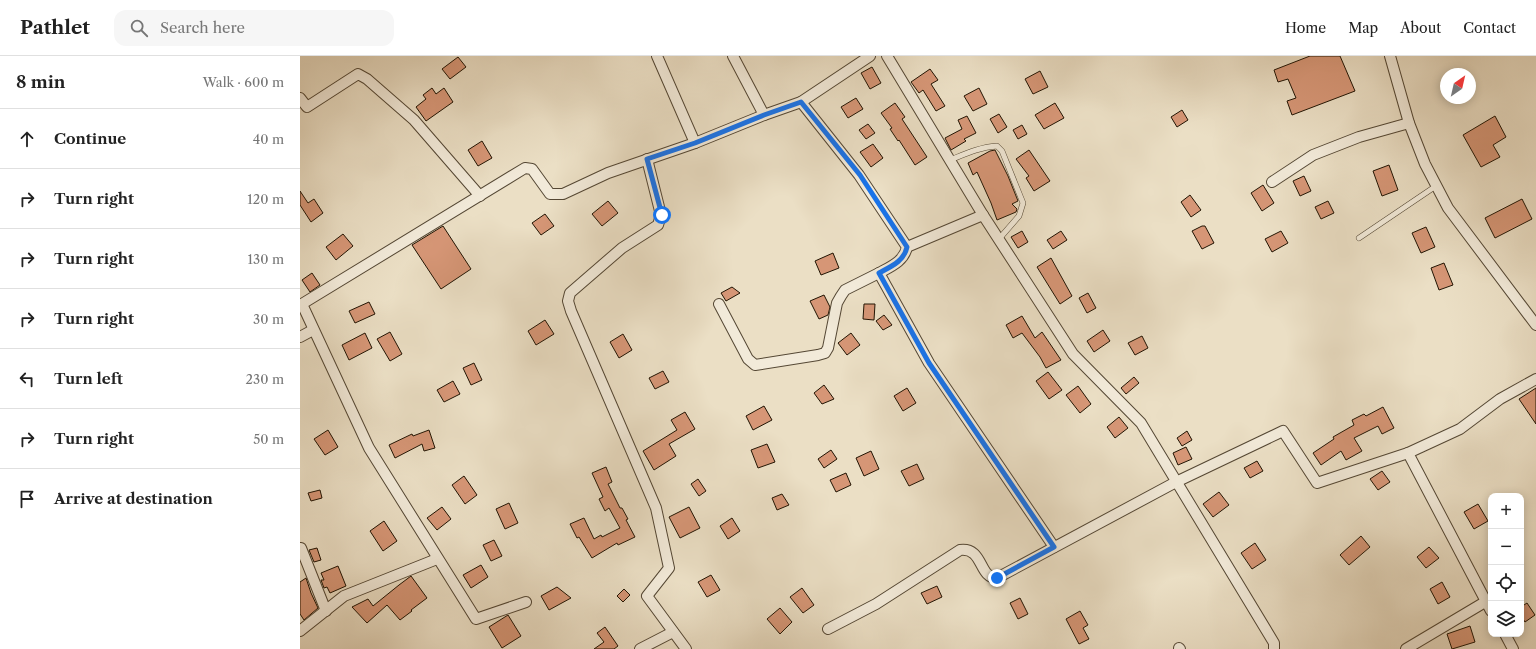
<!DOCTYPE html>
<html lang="en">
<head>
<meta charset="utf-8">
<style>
  :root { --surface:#fff; --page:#f6f6f6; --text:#222; --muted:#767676; --line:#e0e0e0 }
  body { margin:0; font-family:"Libre Caslon Text",serif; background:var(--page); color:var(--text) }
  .controls { position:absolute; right:12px; bottom:12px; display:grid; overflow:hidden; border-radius:8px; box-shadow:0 2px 10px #0003 }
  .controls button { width:36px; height:36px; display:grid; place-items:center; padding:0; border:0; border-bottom:1px solid var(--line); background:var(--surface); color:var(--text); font:20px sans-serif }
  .compass { position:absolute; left:1140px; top:12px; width:36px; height:36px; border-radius:50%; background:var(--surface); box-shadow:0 2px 10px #0003; rotate:34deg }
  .stop { position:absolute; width:12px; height:12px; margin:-9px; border:3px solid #1a73e8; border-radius:50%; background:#fff }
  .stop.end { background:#1a73e8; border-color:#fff; box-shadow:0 1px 4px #0008 }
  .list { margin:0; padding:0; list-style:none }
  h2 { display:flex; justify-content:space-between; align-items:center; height:52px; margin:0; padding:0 16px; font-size:17px }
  h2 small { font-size:13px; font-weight:400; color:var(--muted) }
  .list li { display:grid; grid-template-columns:26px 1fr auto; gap:12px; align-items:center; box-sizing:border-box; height:60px; padding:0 16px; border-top:1px solid var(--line) }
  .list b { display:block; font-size:15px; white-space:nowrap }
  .list em { font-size:13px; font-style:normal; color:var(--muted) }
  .icon { flex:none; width:22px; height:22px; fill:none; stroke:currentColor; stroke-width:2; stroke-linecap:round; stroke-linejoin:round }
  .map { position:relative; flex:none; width:1236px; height:593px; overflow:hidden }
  header { display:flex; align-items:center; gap:24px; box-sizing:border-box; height:56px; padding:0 20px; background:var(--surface); border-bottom:1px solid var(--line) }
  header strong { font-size:19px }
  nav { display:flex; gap:22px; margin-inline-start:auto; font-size:14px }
  .search { width:280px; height:36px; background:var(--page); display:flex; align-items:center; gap:10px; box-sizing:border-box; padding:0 14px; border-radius:12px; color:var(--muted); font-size:15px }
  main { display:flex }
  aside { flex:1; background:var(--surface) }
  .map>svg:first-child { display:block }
  .building { fill:#d69676; stroke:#211403 }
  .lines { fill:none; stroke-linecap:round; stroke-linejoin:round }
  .lane-casing { stroke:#544734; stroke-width:6 }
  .street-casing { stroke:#544734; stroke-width:12 }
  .lane { stroke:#f2ead9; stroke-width:5 }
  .street { stroke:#f2ead9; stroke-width:10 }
  .route { stroke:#1a73e8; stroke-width:5 }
</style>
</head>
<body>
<header>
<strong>Pathlet</strong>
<div class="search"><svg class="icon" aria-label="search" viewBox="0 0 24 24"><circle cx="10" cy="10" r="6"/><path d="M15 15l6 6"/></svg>Search here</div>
<nav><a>Home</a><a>Map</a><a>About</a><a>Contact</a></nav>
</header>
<main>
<aside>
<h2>8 min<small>Walk · 600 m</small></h2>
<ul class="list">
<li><svg class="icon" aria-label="ahead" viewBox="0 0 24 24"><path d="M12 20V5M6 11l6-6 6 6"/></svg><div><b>Continue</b></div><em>40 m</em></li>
<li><svg class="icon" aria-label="right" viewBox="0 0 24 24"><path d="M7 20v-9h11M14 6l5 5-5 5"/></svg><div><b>Turn right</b></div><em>120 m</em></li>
<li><svg class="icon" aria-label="right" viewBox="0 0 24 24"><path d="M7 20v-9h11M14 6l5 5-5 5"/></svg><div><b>Turn right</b></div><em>130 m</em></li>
<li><svg class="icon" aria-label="right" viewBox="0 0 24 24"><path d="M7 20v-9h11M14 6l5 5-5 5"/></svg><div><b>Turn right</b></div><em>30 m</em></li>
<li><svg class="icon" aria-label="left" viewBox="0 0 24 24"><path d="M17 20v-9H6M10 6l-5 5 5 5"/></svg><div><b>Turn left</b></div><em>230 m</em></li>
<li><svg class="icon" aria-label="right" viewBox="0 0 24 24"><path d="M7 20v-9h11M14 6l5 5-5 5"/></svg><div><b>Turn right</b></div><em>50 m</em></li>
<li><svg class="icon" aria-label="arrive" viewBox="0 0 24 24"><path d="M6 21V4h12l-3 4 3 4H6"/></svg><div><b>Arrive at destination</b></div></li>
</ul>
</aside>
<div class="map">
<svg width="1236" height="593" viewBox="0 0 1236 593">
  <rect width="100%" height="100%" fill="#ebdfc5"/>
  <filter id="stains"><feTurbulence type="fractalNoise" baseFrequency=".005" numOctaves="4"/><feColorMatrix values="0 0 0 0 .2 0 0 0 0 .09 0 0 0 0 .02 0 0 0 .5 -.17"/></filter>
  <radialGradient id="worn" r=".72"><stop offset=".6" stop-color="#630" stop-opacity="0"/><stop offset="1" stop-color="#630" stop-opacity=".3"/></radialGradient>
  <g class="building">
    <polygon points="1010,0 1040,0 1055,35 992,59 987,45 996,42 988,23 978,26 974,14"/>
    <polygon points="158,1 166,11 150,23 142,13"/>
    <polygon points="572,11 581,27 570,33 561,17"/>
    <polygon points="630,13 638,24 631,28 645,50 636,55 623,34 619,37 611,26"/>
    <polygon points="740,15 748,31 733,38 725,23"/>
    <polygon points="132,32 136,38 144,32 153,46 126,65 116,51 126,43 123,39"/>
    <polygon points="679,32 687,48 673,55 664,40"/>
    <polygon points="556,42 563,53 548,62 541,51"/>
    <polygon points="595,47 605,61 602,63 627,101 615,109 599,84 598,85 590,73 592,72 581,57"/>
    <polygon points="755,47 764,62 744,73 735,59"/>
    <polygon points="882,54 888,64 877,71 871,61"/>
    <polygon points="699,58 707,71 698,77 690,63"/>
    <polygon points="667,60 676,77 664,83 666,85 651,94 645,82 662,73 658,64"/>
    <polygon points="1195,60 1206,81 1193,89 1200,101 1181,111 1163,79"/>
    <polygon points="568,68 575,77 566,83 559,74"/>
    <polygon points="722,69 727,78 718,83 713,74"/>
    <polygon points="182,85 192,102 178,110 168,94"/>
    <polygon points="573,88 583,102 571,111 560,96"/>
    <polygon points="695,94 708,120 718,145 712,148 717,153 716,156 697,164 691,147 677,116 673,119 668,107 690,95"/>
    <polygon points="729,94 750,125 734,135 726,122 729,120 716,103"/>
    <polygon points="1089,109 1098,134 1082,140 1073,115"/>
    <polygon points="1004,120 1011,135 1000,140 993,125"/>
    <polygon points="963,129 974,147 962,155 951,137"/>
    <polygon points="0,135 8,147 14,143 23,157 11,166 0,149"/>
    <polygon points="890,139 901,154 891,161 881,146"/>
    <polygon points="1222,143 1232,163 1195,182 1185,162"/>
    <polygon points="308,145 318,157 302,170 292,158"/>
    <polygon points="1028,145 1034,157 1021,163 1015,151"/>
    <polygon points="245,158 254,170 241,179 232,167"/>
    <polygon points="143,170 171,213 141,233 112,189"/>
    <polygon points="902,170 905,170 914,187 902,193 892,175"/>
    <polygon points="1126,171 1135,191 1121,197 1112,177"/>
    <polygon points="722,175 728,186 718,192 711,181"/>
    <polygon points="761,175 767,184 753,193 747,184"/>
    <polygon points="981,175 988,187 972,196 965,183"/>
    <polygon points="43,178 53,190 36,204 26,191"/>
    <polygon points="533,197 539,212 521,219 515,205"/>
    <polygon points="751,202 772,240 760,248 737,211"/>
    <polygon points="1144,207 1153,229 1139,234 1131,212"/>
    <polygon points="12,217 20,229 10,236 2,224"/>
    <polygon points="432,231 440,237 426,245 421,237"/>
    <polygon points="788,237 796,252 787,257 779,242"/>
    <polygon points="524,239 530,251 528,259 519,263 510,245"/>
    <polygon points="69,246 75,258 55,267 49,255"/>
    <polygon points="564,248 575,248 574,264 563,263"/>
    <polygon points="584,259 592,269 583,274 576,265"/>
    <polygon points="722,260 735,282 742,276 761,304 746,312 740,301 722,277 713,282 706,269"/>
    <polygon points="245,264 254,278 236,289 228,275"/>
    <polygon points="803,274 810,285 794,296 787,285"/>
    <polygon points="90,276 102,298 90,305 77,283"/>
    <polygon points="65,277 72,292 49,304 42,289"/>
    <polygon points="551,277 560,289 547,299 538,287"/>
    <polygon points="323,278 332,294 319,302 310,286"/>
    <polygon points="842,280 848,292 835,299 828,287"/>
    <polygon points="174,307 182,324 171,329 163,312"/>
    <polygon points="363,315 369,326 355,333 349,322"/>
    <polygon points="748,316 762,334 749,343 736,325"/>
    <polygon points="834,321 839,327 826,338 821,332"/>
    <polygon points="153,325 160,338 144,346 137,334"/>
    <polygon points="524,329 534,343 522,348 514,337"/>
    <polygon points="778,330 791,348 780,357 766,339"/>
    <polygon points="607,332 616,347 603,355 594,340"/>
    <polygon points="1236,332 1236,368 1219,343"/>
    <polygon points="464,350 472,364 453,374 446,360"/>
    <polygon points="1083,351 1094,372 1082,378 1078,370 1054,382 1062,395 1046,404 1041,395 1021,409 1013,397 1034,383 1033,381 1054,369 1052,364 1064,358 1066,360"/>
    <polygon points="385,356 395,373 369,388 376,400 354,414 343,395 377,374 371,364"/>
    <polygon points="819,361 828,372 815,382 807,371"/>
    <polygon points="28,374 38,391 25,399 14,383"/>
    <polygon points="129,374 135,392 124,395 122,388 95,402 89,389 112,378 113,380"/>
    <polygon points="887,375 892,384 882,390 877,382"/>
    <polygon points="467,388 475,406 458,412 451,394"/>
    <polygon points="886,391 892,403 878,409 873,397"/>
    <polygon points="531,394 537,403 524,412 518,403"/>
    <polygon points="571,395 579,413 564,420 556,402"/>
    <polygon points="957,405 963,415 950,422 944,412"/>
    <polygon points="617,408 624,423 609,430 601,415"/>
    <polygon points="306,411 312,426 308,428 320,452 322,452 328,463 326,464 335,481 318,489 317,487 292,502 279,481 277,482 270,468 284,462 294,483 301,479 302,481 320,472 309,452 305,455 299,443 303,441 292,417"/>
    <polygon points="1082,415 1090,426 1078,434 1070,423"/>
    <polygon points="546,417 551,429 536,436 530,424"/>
    <polygon points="164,420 177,439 165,448 152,429"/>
    <polygon points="398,423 406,435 399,440 391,428"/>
    <polygon points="20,434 22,442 11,445 8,437"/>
    <polygon points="919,436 929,449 913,461 903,448"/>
    <polygon points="482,438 489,449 477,454 472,442"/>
    <polygon points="209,447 218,467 205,473 196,453"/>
    <polygon points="1178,448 1188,465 1174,473 1164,456"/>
    <polygon points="142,451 151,463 137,474 127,462"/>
    <polygon points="389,451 400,472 380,482 369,461"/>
    <polygon points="432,462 440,475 428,483 420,470"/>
    <polygon points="84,465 97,485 83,495 70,475"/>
    <polygon points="1061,480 1070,491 1049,509 1040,499"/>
    <polygon points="194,484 202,500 191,505 183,489"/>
    <polygon points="955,487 966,504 952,513 941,497"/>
    <polygon points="1129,491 1139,502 1126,512 1117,501"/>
    <polygon points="17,492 21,504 14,506 9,494"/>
    <polygon points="181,509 188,521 171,532 163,519"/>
    <polygon points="38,510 46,530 30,537 27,531 24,532 21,524 24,524 21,517"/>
    <polygon points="411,519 420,534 407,541 398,526"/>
    <polygon points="111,520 127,542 111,554 112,555 100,564 87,549 67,567 52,551 68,543 73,550 99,529"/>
    <polygon points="6,522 11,537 18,552 4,564 0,558 0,526"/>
    <polygon points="1142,526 1150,541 1138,548 1130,533"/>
    <polygon points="637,530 642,541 627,548 621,537"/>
    <polygon points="257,531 271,542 249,554 241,540"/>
    <polygon points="502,532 514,549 503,557 490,541"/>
    <polygon points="324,533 330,539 323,546 317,540"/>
    <polygon points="720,542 728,558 718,563 710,547"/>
    <polygon points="1227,547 1235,559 1225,566 1221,560 1221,551"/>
    <polygon points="480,552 492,566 480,578 467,563"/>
    <polygon points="780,555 788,569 783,572 789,583 779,588 766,563"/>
    <polygon points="208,559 221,580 202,592 189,571"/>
    <polygon points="1170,570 1175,586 1152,593 1147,578"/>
    <polygon points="305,571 318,590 314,593 294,593 304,586 297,577"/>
  </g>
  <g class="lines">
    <g class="lane-casing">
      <g id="lane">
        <path d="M650 104C665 98 680 91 697 90L702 95 723 147 719 160 699 183"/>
        <polyline points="1059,182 1136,130"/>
      </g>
    </g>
    <g class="street-casing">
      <g id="street">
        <polyline points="357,0 395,87"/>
        <polyline points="433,0 464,59"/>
        <polyline points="587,0 683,159 773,298 841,367 974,587 974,593"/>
        <polyline points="1090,0 1109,67 1125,108 1148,152 1236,269"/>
        <polyline points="0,42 7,51 58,18 67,23 114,64 180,140"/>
        <path d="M501 46 559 119 607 191C604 205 592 210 579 217L629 307 754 491"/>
        <polyline points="347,103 361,159 358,169 322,192 270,237 268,245 271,255 356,452 369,512 347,540 386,593"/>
        <polyline points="972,126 1013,99 1059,81 1109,67"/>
        <polyline points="607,191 683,159"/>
        <polyline points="419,248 448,303 455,309 518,299 525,297 528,292 537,247 541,240 545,234 579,217"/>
        <polyline points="0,281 13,274"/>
        <polyline points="1,492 26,555"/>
        <polyline points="226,546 176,563 69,392 2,248 225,112 232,113 250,138 263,138 308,117 395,87 464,59 501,46 570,0"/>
        <polyline points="1191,555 1108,397 1160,373 1200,343 1236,323"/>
        <path d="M528 573 576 548 660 494C684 491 678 522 697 522L876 426 983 375 1017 427 1108 397"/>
        <polyline points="0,575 44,540 137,503"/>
        <polyline points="1205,578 1213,593"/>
        <polyline points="879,592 880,593"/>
        <polyline points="340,593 373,576"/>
        <polyline points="1106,593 1185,546"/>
      </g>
    </g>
    <use href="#lane" class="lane"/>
    <use href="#street" class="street"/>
  </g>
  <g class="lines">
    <path class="route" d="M362 159 347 103 395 87 464 59 501 46 560 119 607 191C604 205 592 210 579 217L629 307 754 491 697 522"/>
  </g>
  <rect width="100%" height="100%" filter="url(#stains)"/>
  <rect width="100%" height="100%" fill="url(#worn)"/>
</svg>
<div class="controls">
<button>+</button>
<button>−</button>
<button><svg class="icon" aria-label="locate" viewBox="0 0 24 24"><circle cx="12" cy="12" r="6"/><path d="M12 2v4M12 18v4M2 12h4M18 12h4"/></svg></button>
<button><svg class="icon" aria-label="layers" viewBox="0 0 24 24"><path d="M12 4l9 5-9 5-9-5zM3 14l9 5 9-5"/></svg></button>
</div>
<svg class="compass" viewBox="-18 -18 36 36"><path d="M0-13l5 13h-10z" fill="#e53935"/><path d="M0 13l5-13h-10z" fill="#767676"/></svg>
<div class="stop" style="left:362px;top:159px"></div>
<div class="stop end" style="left:697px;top:522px"></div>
</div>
</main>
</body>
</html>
